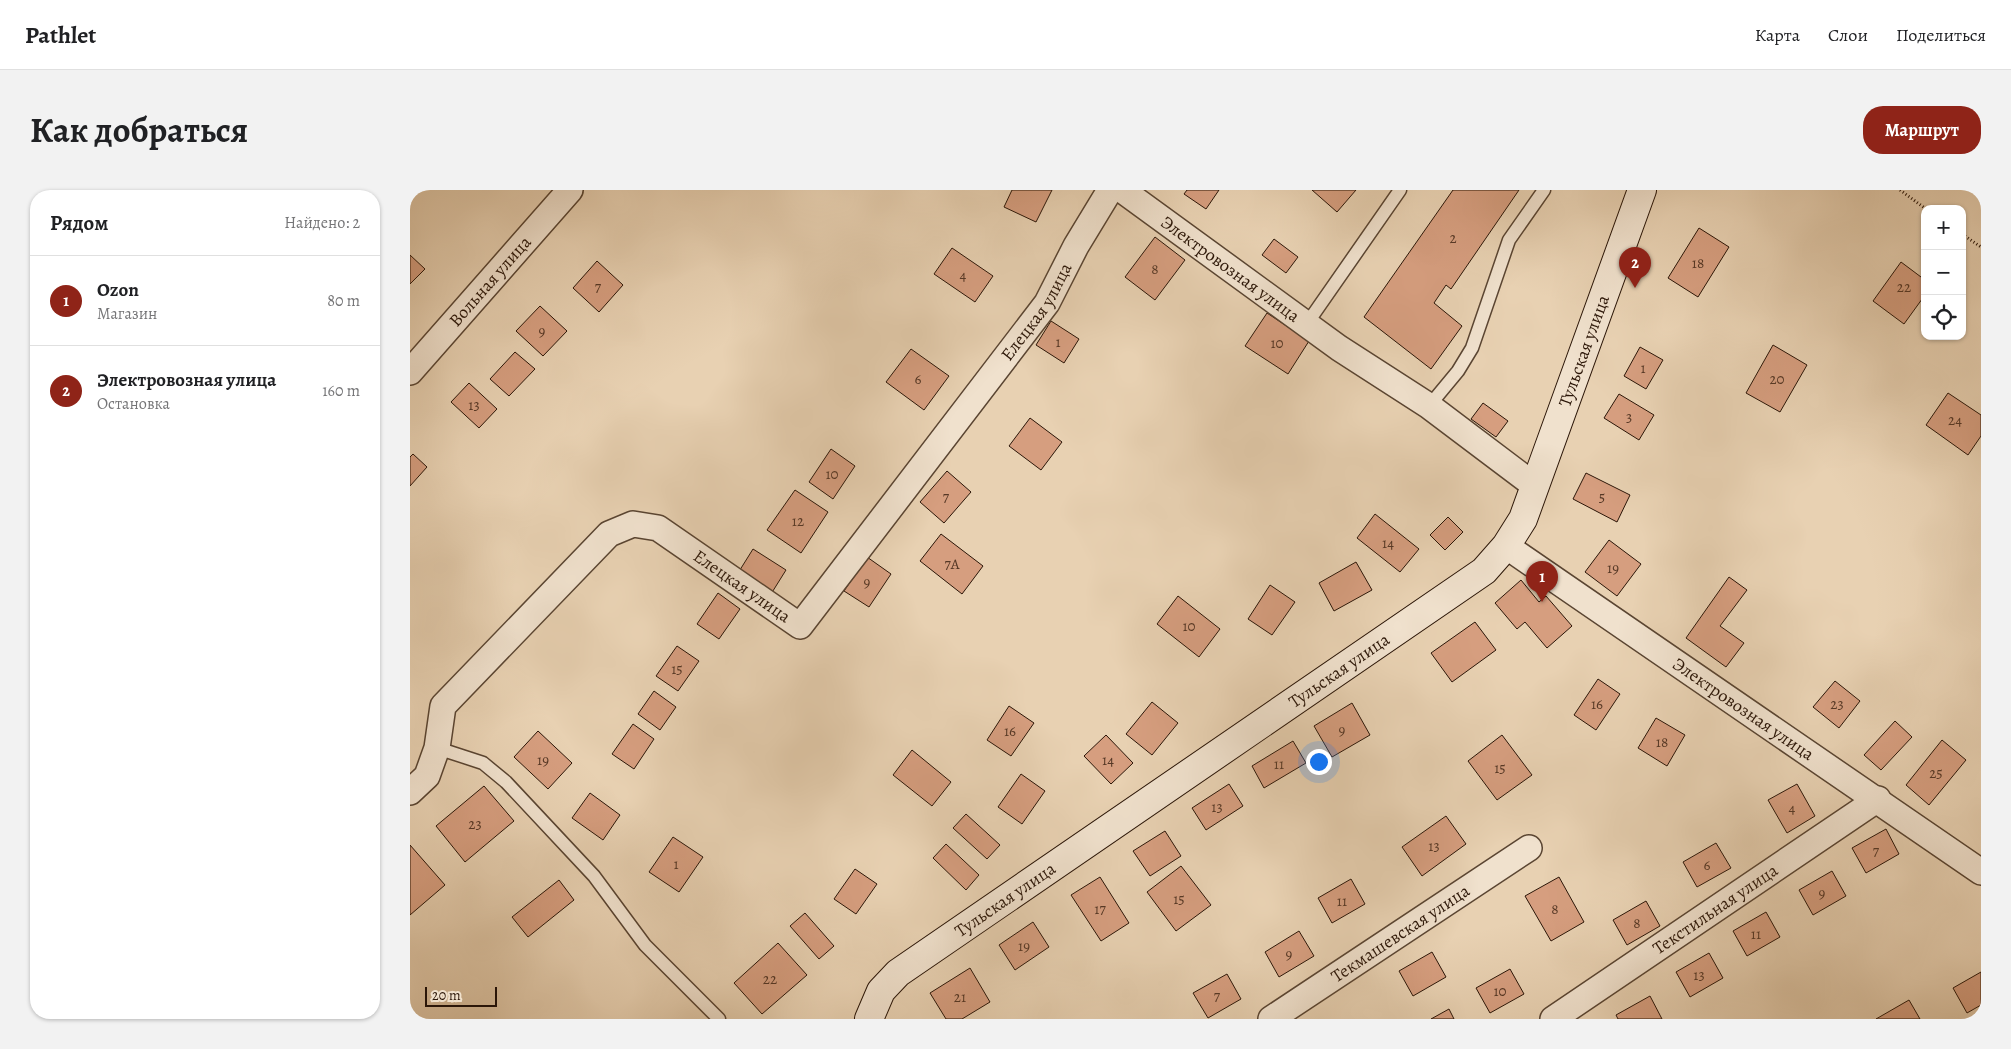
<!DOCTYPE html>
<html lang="ru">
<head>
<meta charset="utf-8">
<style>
  :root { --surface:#fff; --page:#f2f2f2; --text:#202124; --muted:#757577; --line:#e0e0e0; --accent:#8f2418 }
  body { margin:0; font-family:Alegreya,serif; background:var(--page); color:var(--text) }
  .controls { position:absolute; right:15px; top:15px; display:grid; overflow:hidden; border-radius:10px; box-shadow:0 1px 4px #0004 }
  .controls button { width:45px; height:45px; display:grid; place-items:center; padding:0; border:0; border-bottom:1px solid var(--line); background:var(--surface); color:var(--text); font:25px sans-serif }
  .scale { position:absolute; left:15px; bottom:12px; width:72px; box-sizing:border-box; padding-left:5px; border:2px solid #2b1608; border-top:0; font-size:14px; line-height:18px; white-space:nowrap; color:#2b1608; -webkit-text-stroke:4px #f0e1cd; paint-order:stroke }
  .you { position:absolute; left:908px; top:571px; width:18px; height:18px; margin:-12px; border:4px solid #fff; border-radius:50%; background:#1a73e8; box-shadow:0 0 0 8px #1a73e833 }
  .badge { display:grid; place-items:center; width:32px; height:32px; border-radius:50%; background:var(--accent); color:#fff; font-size:16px; font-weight:700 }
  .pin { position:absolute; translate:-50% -41px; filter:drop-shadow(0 1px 2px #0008) }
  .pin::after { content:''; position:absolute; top:26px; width:18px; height:15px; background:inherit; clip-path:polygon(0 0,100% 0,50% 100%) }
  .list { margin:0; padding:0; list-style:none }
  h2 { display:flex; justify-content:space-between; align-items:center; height:65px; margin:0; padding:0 20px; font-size:21px }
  h2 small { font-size:16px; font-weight:400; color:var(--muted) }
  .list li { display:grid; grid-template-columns:32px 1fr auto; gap:15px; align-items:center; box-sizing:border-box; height:90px; padding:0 20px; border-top:1px solid var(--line) }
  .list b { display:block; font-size:19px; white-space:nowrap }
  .list p { margin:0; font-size:16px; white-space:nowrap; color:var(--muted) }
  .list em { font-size:16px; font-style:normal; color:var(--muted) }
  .icon { flex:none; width:28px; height:28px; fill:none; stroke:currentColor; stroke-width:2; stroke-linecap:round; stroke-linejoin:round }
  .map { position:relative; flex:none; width:1571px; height:829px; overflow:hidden; border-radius:20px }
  header { display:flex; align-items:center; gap:30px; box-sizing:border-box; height:70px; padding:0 25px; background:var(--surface); border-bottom:1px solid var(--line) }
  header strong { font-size:24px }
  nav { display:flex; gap:28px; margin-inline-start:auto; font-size:18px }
  .intro { display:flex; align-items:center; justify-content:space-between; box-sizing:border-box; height:120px; padding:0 30px }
  h1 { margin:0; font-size:35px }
  .button { padding:12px 22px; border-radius:20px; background:var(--accent); color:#fff; font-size:18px; font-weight:700 }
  main { display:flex; gap:30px; padding:0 30px }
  aside { flex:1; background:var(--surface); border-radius:20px; box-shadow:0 1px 4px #0004 }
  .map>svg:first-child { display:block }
  .building { fill:#d69e7f; stroke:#2b1608 }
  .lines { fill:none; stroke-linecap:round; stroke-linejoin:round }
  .service-casing { stroke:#5a4532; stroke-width:15 }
  .minor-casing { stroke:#5a4532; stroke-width:28 }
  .secondary-casing { stroke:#2b1608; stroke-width:30 }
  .path { stroke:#2b1608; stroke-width:3; stroke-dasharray:1 2.5; stroke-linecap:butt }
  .service { stroke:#f0e1cd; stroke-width:12 }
  .minor { stroke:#f0e1cd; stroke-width:25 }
  .secondary { stroke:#f0e1cd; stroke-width:28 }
  .labels { text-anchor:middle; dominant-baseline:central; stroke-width:4.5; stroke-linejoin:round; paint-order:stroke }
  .number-label { font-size:15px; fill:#563826 }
  .street-label { font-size:18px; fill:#2b1608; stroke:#f0e1cd }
</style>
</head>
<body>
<header>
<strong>Pathlet</strong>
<nav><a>Карта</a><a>Слои</a><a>Поделиться</a></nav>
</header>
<div class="intro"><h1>Как добраться</h1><a class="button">Маршрут</a></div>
<main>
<aside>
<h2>Рядом<small>Найдено: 2</small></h2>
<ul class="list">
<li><span class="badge">1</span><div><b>Ozon</b><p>Магазин</p></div><em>80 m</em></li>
<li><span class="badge">2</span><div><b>Электровозная улица</b><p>Остановка</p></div><em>160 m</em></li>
</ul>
</aside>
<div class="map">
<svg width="1571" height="829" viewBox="0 0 1571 829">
  <rect width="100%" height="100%" fill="#e8d1b2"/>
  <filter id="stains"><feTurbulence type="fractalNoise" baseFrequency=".004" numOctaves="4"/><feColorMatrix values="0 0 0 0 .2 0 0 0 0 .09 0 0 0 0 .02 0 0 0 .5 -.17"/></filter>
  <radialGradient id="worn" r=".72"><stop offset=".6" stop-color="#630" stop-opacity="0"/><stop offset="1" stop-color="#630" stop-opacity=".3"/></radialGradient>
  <g class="building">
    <polygon points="602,0 642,0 626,32 594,17"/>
    <polygon points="777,0 809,0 796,19 774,4"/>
    <polygon points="902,0 946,0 927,22"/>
    <polygon points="1043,0 1109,0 1041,99 1036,95 1024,113 1052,136 1021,179 954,127"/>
    <polygon points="1289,38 1319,57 1288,107 1258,88"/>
    <polygon points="745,47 775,70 745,110 715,87"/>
    <polygon points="864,49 888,67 876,83 852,65"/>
    <polygon points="542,58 583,86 565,112 524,84"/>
    <polygon points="0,65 15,79 0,94"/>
    <polygon points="187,71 213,95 189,122 163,98"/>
    <polygon points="1491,72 1515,90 1515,105 1494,134 1463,111"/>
    <polygon points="130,116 157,141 133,166 106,141"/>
    <polygon points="857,123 899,151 878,184 835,156"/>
    <polygon points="641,131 669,149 654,173 626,155"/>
    <polygon points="1363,155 1397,175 1370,222 1336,203"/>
    <polygon points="1230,157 1253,170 1236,199 1214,186"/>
    <polygon points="501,159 539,186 514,220 476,192"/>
    <polygon points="105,162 125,179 99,206 80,189"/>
    <polygon points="59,193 87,219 69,238 41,212"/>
    <polygon points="1538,203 1571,225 1571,246 1558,265 1516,235"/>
    <polygon points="1209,204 1244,225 1229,250 1194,228"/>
    <polygon points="1073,213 1098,231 1086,247 1061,229"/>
    <polygon points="620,228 652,252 631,280 599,256"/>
    <polygon points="421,259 445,276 423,309 399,292"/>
    <polygon points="3,264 17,277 0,296 0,267"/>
    <polygon points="537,281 561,302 534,333 510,312"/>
    <polygon points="1176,283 1220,305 1207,332 1163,309"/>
    <polygon points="385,300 418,322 391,363 357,340"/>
    <polygon points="965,324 1009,359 990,382 947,348"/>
    <polygon points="1038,327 1053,342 1035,360 1020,345"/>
    <polygon points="531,344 573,376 552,404 510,371"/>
    <polygon points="1199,350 1231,374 1207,406 1175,382"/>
    <polygon points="343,359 376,380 361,404 328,383"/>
    <polygon points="457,367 481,384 459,417 434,401"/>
    <polygon points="946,372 962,400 924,421 909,393"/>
    <polygon points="1319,387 1337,400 1310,436 1334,453 1316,477 1276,448"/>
    <polygon points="1111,390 1129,412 1136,406 1162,436 1137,458 1115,432 1107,439 1085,413"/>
    <polygon points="860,395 885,412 862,445 838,429"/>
    <polygon points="308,403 330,419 309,449 287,434"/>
    <polygon points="768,406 810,439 789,467 747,434"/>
    <polygon points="1065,432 1086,460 1042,492 1021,463"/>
    <polygon points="267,456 289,471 268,501 246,486"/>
    <polygon points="1188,489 1210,504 1186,540 1164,525"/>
    <polygon points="1425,491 1450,511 1429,538 1403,517"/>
    <polygon points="244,501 266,517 250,540 228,524"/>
    <polygon points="742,512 768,533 742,565 716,544"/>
    <polygon points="942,513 960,545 922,567 904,536"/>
    <polygon points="599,516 624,533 601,566 577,550"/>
    <polygon points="1246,528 1275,545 1257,576 1228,558"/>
    <polygon points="1485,531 1502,547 1471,580 1454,565"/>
    <polygon points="223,534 244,549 224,579 202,564"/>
    <polygon points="128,541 162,573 138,599 104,567"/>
    <polygon points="696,545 723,573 701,594 674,566"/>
    <polygon points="1092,545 1122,585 1087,610 1058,571"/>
    <polygon points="1532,550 1556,570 1519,615 1496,595"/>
    <polygon points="883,551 896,573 854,598 842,576"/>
    <polygon points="502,560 541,592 522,616 483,585"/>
    <polygon points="611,584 635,601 612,634 588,617"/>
    <polygon points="819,594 833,616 796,640 782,618"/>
    <polygon points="1387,594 1405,626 1377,643 1358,610"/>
    <polygon points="74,596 104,631 55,672 26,636"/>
    <polygon points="180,603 210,625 193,650 162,628"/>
    <polygon points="556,624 590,655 577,669 543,638"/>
    <polygon points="1036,626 1056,654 1012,686 992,657"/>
    <polygon points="1476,639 1489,664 1456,683 1442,658"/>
    <polygon points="755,641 771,666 740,686 723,661"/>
    <polygon points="263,647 293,667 269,702 239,682"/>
    <polygon points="1306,653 1321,678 1287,697 1273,672"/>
    <polygon points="536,654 569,685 556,700 523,668"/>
    <polygon points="0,655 35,695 0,725"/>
    <polygon points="771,676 801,715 766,741 737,702"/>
    <polygon points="445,679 467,694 446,724 424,709"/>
    <polygon points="1422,681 1436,706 1403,725 1389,700"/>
    <polygon points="690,687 719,733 691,751 661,705"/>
    <polygon points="1149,687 1174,732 1141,751 1115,706"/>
    <polygon points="941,689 955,714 922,733 908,708"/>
    <polygon points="149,690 164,710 118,747 102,727"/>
    <polygon points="1236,711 1250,736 1217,755 1203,730"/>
    <polygon points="1356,722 1370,747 1337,766 1323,741"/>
    <polygon points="395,723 424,756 409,769 380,736"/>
    <polygon points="623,732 639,757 605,780 589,755"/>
    <polygon points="889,741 904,766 869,787 855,762"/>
    <polygon points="368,753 397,785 352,824 324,793"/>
    <polygon points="1022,762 1036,787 1003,806 989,781"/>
    <polygon points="1299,763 1313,788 1280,807 1266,782"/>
    <polygon points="560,778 580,812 552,829 536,829 520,803"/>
    <polygon points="1100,779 1114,804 1080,823 1066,798"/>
    <polygon points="1571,782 1571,815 1557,823 1543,798"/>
    <polygon points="817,784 831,809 798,828 783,803"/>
    <polygon points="1240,806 1252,829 1208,829 1206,825"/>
    <polygon points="1499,810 1510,829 1466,829"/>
    <polygon points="1039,819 1044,829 1021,829"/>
  </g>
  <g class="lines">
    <g class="service-casing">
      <g id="service">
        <polyline points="896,135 990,0"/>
        <polyline points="1019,216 1048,181 1062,158 1099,50 1134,0"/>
        <polyline points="27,558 73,573 96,592 184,686 235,755 309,829"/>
      </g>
    </g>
    <g class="minor-casing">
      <g id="minor">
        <path id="s1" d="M712 0 929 158 1019 216 1125 296"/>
        <path id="s2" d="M0 182 160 0"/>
        <path id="s3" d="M1096 356 1571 682"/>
        <path id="s4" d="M0 602 17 586 27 558 33 516 199 344 223 334 248 338 390 436 637 113 666 56 700 0"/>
        <path id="s5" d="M861 829 1119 658"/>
        <path id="s6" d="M1143 829 1468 609"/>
      </g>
    </g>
    <g class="secondary-casing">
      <g id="secondary">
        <path id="s7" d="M459 829 471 801 488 783 1074 381 1096 356 1113 329 1232 0"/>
      </g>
    </g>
    <g class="path">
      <polyline points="1490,0 1516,19"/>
      <polyline points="1552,44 1571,57"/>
    </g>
    <use href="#service" class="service"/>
    <use href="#minor" class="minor"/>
    <use href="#secondary" class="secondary"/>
  </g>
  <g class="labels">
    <g class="number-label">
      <text x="1043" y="48">2</text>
      <text x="1288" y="73">18</text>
      <text x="745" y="79">8</text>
      <text x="553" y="85">4</text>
      <text x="188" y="97">7</text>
      <text x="1494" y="97">22</text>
      <text x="132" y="141">9</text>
      <text x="648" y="152">1</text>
      <text x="867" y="153">10</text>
      <text x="1233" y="178">1</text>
      <text x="508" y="189">6</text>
      <text x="1367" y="189">20</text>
      <text x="64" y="215">13</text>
      <text x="1219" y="227">3</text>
      <text x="1545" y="230">24</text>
      <text x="422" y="284">10</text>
      <text x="536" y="307">7</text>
      <text x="1192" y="307">5</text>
      <text x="388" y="331">12</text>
      <text x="978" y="353">14</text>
      <text x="542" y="374">7А</text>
      <text x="1203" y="378">19</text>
      <text x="457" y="392">9</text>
      <text x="779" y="436">10</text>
      <text x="267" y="479">15</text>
      <text x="1187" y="514">16</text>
      <text x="1427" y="514">23</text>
      <text x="932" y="540">9</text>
      <text x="600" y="541">16</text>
      <text x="1252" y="552">18</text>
      <text x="133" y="570">19</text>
      <text x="698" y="570">14</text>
      <text x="869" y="574">11</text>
      <text x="1090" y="578">15</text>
      <text x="1526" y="583">25</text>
      <text x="807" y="617">13</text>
      <text x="1382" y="618">4</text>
      <text x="65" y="634">23</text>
      <text x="1024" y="656">13</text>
      <text x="1466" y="661">7</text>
      <text x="266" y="674">1</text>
      <text x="1297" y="675">6</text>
      <text x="1412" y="703">9</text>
      <text x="769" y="709">15</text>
      <text x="932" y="711">11</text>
      <text x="690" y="719">17</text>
      <text x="1145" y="719">8</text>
      <text x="1227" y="733">8</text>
      <text x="1346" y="744">11</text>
      <text x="614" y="756">19</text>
      <text x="879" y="764">9</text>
      <text x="1289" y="785">13</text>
      <text x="360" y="789">22</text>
      <text x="1090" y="801">10</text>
      <text x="807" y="806">7</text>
      <text x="550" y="807">21</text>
    </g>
    <g class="street-label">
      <text stroke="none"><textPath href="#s1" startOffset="134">Электровозная улица</textPath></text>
      <text stroke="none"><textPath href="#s2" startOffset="121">Вольная улица</textPath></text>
      <text stroke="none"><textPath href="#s4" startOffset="952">Елецкая улица</textPath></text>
      <text stroke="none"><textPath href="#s7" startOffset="1010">Тульская улица</textPath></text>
      <text stroke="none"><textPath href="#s4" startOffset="488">Елецкая улица</textPath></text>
      <text stroke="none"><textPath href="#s7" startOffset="590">Тульская улица</textPath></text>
      <text stroke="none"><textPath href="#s3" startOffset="288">Электровозная улица</textPath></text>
      <text stroke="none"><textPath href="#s7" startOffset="185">Тульская улица</textPath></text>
      <text stroke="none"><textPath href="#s6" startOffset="196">Текстильная улица</textPath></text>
      <text stroke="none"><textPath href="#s5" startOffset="155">Текмашевская улица</textPath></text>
    </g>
  </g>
  <rect width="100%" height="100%" filter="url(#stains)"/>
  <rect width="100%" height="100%" fill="url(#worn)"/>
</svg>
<div class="controls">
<button>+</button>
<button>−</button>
<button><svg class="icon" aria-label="locate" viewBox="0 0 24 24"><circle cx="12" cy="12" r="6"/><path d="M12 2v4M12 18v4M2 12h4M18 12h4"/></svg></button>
</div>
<div class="scale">20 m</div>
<div class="you"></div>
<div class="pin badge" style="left:1132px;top:412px">1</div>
<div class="pin badge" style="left:1225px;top:98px">2</div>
</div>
</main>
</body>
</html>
